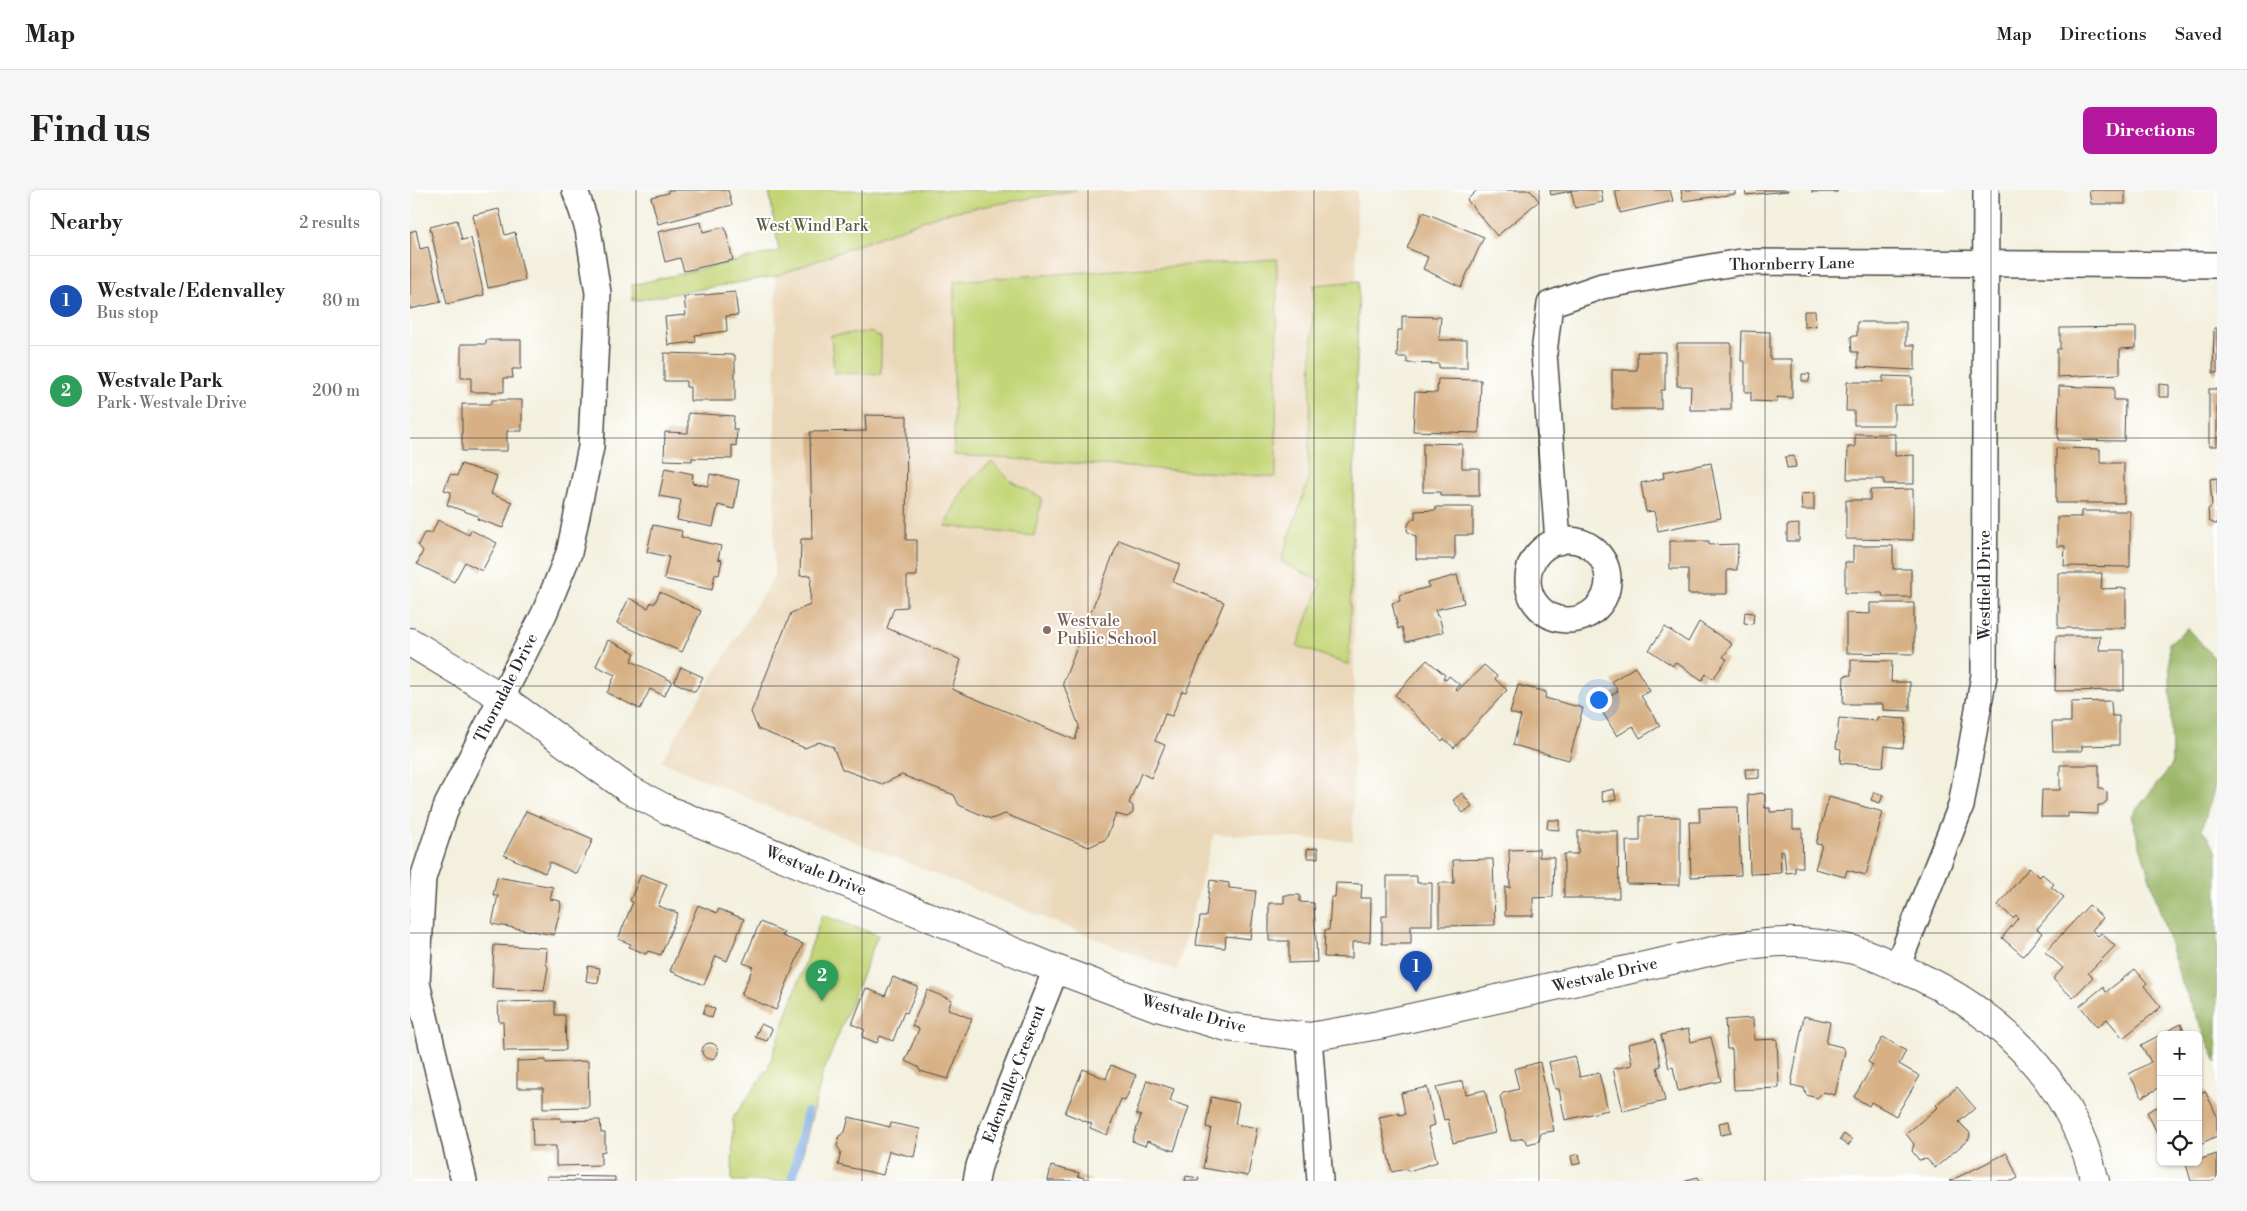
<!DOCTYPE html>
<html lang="en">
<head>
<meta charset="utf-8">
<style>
  :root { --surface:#fff; --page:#f6f6f6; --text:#202124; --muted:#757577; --line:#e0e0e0; --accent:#b5179e }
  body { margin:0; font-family:"Libre Bodoni",serif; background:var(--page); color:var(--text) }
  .controls { position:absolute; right:15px; bottom:15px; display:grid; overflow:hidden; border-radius:8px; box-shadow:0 1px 4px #0004 }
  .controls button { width:45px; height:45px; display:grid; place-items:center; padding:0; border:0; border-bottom:1px solid var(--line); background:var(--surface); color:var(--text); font:25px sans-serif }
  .you { position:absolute; left:1188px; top:509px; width:18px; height:18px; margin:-12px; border:4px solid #fff; border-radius:50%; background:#1a73e8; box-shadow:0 0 0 8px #1a73e833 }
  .badge { display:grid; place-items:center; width:32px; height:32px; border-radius:50%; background:var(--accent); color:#fff; font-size:16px; font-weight:700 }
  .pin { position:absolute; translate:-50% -41px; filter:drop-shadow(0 1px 2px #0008) }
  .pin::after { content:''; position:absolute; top:26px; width:18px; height:15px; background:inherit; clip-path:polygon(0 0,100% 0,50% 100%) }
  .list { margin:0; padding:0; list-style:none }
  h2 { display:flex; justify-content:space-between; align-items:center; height:65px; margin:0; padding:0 20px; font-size:21px }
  h2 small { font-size:16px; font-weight:400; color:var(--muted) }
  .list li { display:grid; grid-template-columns:32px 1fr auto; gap:15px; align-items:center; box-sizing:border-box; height:90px; padding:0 20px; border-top:1px solid var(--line) }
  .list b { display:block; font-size:19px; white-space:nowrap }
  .list p { margin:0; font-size:16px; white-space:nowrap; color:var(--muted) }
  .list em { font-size:16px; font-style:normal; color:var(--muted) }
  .icon { flex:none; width:28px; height:28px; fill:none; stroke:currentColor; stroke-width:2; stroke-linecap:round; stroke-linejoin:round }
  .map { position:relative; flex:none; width:1807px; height:991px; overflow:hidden; border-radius:8px }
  header { display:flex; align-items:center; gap:30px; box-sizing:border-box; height:70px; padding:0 25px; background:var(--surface); border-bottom:1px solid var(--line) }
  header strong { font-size:24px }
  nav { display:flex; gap:28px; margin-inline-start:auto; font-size:18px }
  .intro { display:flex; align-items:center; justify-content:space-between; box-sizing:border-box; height:120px; padding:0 30px }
  h1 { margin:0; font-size:35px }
  .button { padding:12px 22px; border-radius:8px; background:var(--accent); color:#fff; font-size:18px; font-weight:700 }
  main { display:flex; gap:30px; padding:0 30px }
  aside { flex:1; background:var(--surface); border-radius:8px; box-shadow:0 1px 4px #0004 }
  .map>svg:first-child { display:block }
  .built { fill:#ebd8ba }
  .green { fill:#c4d577; stroke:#788051 }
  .forest { fill:#9bb668; stroke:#63704a }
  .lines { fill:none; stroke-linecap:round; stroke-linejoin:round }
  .stream { stroke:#79a8e3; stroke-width:9 }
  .building { fill:#d7b185 }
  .street-casing { stroke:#494946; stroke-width:28 }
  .secondary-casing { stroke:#494946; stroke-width:30 }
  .street { stroke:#fff; stroke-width:25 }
  .secondary { stroke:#fff; stroke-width:28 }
  .grid { fill:none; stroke:#2b2b2b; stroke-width:1; stroke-opacity:0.55 }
  .education-dot { fill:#8d6e63; stroke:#fff; stroke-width:2 }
  .labels { text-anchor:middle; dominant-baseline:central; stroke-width:4; stroke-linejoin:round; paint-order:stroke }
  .park-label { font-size:16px; fill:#595e42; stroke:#fff }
  .street-label { font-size:16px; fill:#2b2b2b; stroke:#fff }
  .education-label { font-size:16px; fill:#785e54; stroke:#fff; text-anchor:start }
</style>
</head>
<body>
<header>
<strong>Map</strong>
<nav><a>Map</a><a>Directions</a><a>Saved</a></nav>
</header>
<div class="intro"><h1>Find us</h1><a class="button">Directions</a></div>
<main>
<aside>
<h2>Nearby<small>2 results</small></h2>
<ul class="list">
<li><span class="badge" style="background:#1a4fb4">1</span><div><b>Westvale / Edenvalley</b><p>Bus stop</p></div><em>80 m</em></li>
<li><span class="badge" style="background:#2e9e5b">2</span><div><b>Westvale Park</b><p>Park · Westvale Drive</p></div><em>200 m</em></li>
</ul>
</aside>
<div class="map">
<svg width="1807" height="991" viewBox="0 0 1807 991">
  <rect width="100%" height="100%" fill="#fff"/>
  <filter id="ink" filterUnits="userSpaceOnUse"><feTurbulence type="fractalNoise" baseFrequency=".02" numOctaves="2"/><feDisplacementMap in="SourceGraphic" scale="10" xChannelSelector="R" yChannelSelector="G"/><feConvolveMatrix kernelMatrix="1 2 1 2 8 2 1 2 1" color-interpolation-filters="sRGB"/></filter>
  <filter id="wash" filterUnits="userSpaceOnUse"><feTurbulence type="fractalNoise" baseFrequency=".0096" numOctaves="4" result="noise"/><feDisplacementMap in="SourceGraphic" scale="20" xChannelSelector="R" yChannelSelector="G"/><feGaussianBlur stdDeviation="1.12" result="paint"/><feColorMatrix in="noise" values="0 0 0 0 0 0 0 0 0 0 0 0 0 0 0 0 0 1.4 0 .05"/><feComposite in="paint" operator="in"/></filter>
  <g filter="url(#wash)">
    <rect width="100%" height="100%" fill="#f3f0de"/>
    <polygon class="built" points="667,0 947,0 943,651 804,644 767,781 343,611 251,571 364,386 366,86 531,24"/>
    <g class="green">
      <polygon points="359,0 667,0 531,24 366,86 223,111 222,95 369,61"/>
      <polygon points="867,69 866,287 544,265 544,91"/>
      <polygon points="949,91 939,475 887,456 911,392 871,371 898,291 904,95"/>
      <polygon points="461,142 471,147 471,184 424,183 421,145"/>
      <path d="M582 272 601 291 632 308 624 346 535 336C547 309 558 289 582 272Z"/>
      <polygon points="412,725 468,745 412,886 386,991 322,991 323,928 358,878"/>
    </g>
    <polygon class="forest" points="1778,438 1807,471 1807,590 1792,639 1807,661 1807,872 1771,791 1721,626 1762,575 1759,453"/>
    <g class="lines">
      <polyline class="stream" points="382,991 397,922"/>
    </g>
    <g id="blocks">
      <g class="building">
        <polygon points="258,0 318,0 322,15 248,34 241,7 258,3"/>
        <polygon points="1067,0 1120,0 1129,11 1087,46 1057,10"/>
        <polygon points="1140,0 1161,0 1161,1 1141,5"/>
        <polygon points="1161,0 1191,0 1193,12 1165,18"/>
        <polygon points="1205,0 1260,0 1263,11 1210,23"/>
        <polygon points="1271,0 1325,0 1325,4 1273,11"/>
        <polygon points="1335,0 1378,0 1378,1 1336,5"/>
        <rect x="1402" y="0" width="25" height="2"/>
        <polygon points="1679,0 1715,0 1715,14 1681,14"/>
        <polygon points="89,19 95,45 105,42 115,90 78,98 63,25"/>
        <polygon points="1013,22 1074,47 1051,97 1013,79 1018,67 997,58"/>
        <polygon points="47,30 52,50 61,48 74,105 37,114 20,37"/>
        <polygon points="291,32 293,42 315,37 323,70 274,81 270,68 255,72 248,42"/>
        <polygon points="6,40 10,59 18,57 31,112 0,119 0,42"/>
        <polygon points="325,102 328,125 316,126 317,141 285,145 286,152 258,155 255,127 276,125 274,107"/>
        <polygon points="1394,121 1405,121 1406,136 1394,137"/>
        <polygon points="992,126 1031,127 1029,150 1057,150 1057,178 1029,178 1029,174 997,173 997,167 987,167 988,140 992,140"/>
        <polygon points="1447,132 1496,132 1496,155 1505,155 1505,180 1448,177 1448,162 1442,162 1441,146 1447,146"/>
        <polygon points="1726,137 1726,158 1710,159 1710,184 1647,187 1647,159 1650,159 1650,138"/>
        <polygon points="1804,138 1807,138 1807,183 1803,183"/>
        <polygon points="1332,141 1360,142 1360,169 1382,169 1382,208 1367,207 1367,212 1341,211 1341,202 1335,202 1335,171 1331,171"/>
        <polygon points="76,150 111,150 111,179 102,179 103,188 94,188 94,202 61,202 61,188 51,188 51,154 76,154"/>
        <polygon points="1267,153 1321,153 1321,220 1280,220 1281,196 1267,196"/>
        <polygon points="1227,162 1255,162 1255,200 1251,200 1251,219 1202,219 1202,180 1227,180"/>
        <polygon points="254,163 325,165 325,211 280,211 280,197 276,197 276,191 254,191"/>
        <polygon points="1392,184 1400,184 1399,191 1392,191"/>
        <polygon points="1473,186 1502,187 1502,215 1484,215 1484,235 1444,235 1444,221 1436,221 1437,192 1473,192"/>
        <polygon points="1028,189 1071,190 1069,243 1003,241 1005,202 1027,203"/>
        <polygon points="1749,194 1759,195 1759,207 1749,207"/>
        <polygon points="1649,196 1704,198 1704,210 1715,210 1714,251 1648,250"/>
        <rect x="1799" y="199" width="8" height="57"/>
        <polygon points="82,210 112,210 112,241 97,241 97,261 52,261 52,214 81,214"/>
        <polygon points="278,223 324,226 323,239 327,239 326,256 322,255 322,269 282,268 282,271 254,270 255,242 278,243"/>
        <polygon points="455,225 497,226 496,350 507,350 507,386 497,386 497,417 484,418 477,438 551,470 542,499 665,550 669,536 653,493 709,350 770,374 763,392 814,412 776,502 772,501 762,526 755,524 745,551 755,555 741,588 731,583 719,613 723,616 723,623 717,627 706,624 696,649 679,657 595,624 581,629 549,615 544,605 492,585 472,594 432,579 423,557 409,552 395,558 348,539 341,522 381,423 400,415 401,385 390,386 391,349 402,349 400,242 456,241"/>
        <polygon points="1445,244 1485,244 1485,266 1504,265 1504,294 1474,294 1474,289 1437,289 1438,257 1445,257"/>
        <polygon points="1013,253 1052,254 1052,278 1069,278 1069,306 1030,306 1030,302 1013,302"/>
        <polygon points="1646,258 1690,259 1690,273 1714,273 1714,313 1646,313"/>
        <polygon points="1384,266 1386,277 1377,278 1375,267"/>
        <polygon points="1301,273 1311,328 1248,341 1244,321 1236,322 1231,293 1254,288 1253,282"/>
        <polygon points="51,274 87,286 81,304 102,312 93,338 67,329 68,326 37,315 41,302 34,300 40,284 47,286"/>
        <polygon points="255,278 283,284 282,293 298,296 300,284 329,290 324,319 308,315 303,337 267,330 271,310 249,306"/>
        <polygon points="1807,288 1807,334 1805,334 1799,331 1798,319 1802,316 1800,289"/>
        <polygon points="1503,299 1503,350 1436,349 1436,310 1460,310 1460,300"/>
        <polygon points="1404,303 1404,320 1392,320 1391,304"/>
        <polygon points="1026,317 1063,317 1063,345 1045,345 1045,369 1006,369 1006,347 997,341 998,335 1002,329 1005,329 1005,321 1026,320"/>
        <polygon points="1671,321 1720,321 1720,377 1654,376 1655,356 1647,356 1647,327 1671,327"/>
        <polygon points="28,330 59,345 61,340 87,353 72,381 55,372 44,392 7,374 13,361 8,355 14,343 22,343"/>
        <polygon points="1389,334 1389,351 1377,351 1377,335"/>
        <polygon points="243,335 272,341 271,347 311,356 308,369 312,370 309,385 305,384 302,400 254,389 259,367 237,362"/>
        <polygon points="1260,351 1299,351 1299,355 1328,354 1327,380 1317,380 1317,404 1278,404 1278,379 1260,379"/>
        <polygon points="1443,356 1483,356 1483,379 1501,379 1501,407 1473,407 1472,403 1435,403 1435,372 1443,372"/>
        <polygon points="1648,383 1692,383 1691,399 1716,398 1716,438 1648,438"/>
        <polygon points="1047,385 1054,413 1025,420 1027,426 1029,426 1033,442 996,452 992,437 988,439 982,413 990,411 989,405 1019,397 1018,393"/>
        <polygon points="250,402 291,421 272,462 207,433 219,408 238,418 241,412 244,414"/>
        <polygon points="1460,413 1504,413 1504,464 1436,463 1436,423 1460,424"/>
        <polygon points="1335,422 1344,423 1343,434 1334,433"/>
        <polygon points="1289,432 1322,454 1313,467 1317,469 1303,489 1296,484 1292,490 1265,472 1263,476 1239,460 1255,437 1278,452"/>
        <polygon points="1646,446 1690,446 1689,460 1714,460 1714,500 1645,501"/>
        <polygon points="198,450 225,463 221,471 262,491 254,506 240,499 230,519 197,503 205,485 186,476"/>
        <polygon points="1017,470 1035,485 1033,488 1036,490 1039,486 1050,495 1046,499 1047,501 1074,475 1087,486 1085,489 1097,500 1044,558 1034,549 1032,551 985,505"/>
        <polygon points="1441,470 1482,471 1481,492 1500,492 1500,521 1473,520 1473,514 1433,514 1434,486 1441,485"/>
        <polygon points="271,477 293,487 285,502 264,492"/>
        <polygon points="1225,477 1240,501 1231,506 1250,536 1230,548 1223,536 1207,546 1190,518 1200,512 1197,507 1208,501 1202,491"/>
        <polygon points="1108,495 1136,502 1135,508 1173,518 1159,570 1103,555 1111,526 1100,523"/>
        <polygon points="1701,511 1702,526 1709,526 1709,555 1672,556 1672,561 1643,561 1642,532 1661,532 1661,512"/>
        <polygon points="1467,527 1496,529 1493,558 1475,556 1473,577 1430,573 1431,559 1426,558 1429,528 1467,531"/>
        <polygon points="1650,575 1689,575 1689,598 1692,598 1697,603 1697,611 1692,615 1688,615 1688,624 1658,623 1658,627 1631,627 1632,600 1650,600"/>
        <polygon points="1335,579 1349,579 1349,588 1336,589"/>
        <polygon points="1204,599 1206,610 1193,612 1191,602"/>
        <polygon points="1464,602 1473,605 1470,613 1461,610"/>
        <polygon points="1052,603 1062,616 1053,623 1043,610"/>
        <polygon points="1352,603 1355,605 1355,618 1360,618 1360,622 1383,621 1383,639 1392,639 1393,677 1385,677 1385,682 1376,683 1374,661 1370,661 1371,683 1340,684 1338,605"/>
        <polygon points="1419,607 1473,622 1456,685 1437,680 1435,687 1405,679 1412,655 1406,654"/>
        <polygon points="1328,617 1331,685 1281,687 1279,632 1290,632 1289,618"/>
        <polygon points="116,621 183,649 167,684 140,672 135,683 94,665"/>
        <polygon points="1230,626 1270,627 1270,695 1217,694 1216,651 1230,651"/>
        <polygon points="1138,630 1149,630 1149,640 1137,639"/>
        <polygon points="1168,641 1208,641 1209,708 1154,708 1154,664 1168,664"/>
        <polygon points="908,658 908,668 897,668 897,659"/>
        <polygon points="1129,659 1129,667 1144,667 1143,707 1123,708 1123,726 1095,726 1095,697 1100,698 1099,660"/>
        <polygon points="1083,669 1085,735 1029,736 1029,693 1044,693 1043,670"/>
        <polygon points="1619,678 1630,687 1632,684 1644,694 1641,697 1654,707 1627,739 1632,743 1613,766 1592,748 1608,728 1606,725 1603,728 1588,715"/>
        <polygon points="231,684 257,694 248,716 268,723 251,765 238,761 236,764 219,757 221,754 208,749 223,712 220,711"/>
        <polygon points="977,686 1007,686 1007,693 1022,693 1022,735 1001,735 1001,754 972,754 972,726 977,726"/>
        <polygon points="87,687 143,697 140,709 150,711 151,716 144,745 82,734 88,705 83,705"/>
        <polygon points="800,690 819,693 819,698 846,701 840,749 816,746 815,758 786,755 790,727 796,727"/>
        <polygon points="926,693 952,694 951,708 961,708 960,752 942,752 942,768 914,767 915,740 919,740 921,707 925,707"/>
        <polygon points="874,705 890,705 890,712 904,713 907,772 879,773 879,751 859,751 859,713 874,713"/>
        <polygon points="288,715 307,723 309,719 334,729 317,771 306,766 294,795 260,781"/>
        <polygon points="1679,715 1693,728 1682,740 1688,746 1691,743 1705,756 1678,783 1683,787 1663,808 1643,789 1653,778 1635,762"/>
        <polygon points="350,732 374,742 372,746 393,754 366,820 331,805 343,777 333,773"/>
        <polygon points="84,755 137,758 136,774 138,777 134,801 82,798"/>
        <polygon points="178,776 190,778 188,793 176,791"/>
        <polygon points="1725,779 1737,793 1734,796 1751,817 1713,848 1697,829 1687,837 1670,816 1693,797 1696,802"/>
        <polygon points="483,787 508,797 497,823 494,822 483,851 470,846 467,853 452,847 455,840 442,834 456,798 475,806"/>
        <polygon points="517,800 542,810 538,819 562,829 538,889 510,881 508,877 495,871 509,839 502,836"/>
        <polygon points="145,811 145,825 155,825 156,860 94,861 93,832 89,832 88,812"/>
        <polygon points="296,815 305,819 302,828 293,824"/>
        <polygon points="1394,826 1420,832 1416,853 1432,857 1435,861 1425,905 1413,902 1407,908 1396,905 1394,898 1381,895"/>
        <polygon points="1343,828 1344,850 1367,849 1369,898 1324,900 1322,859 1317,859 1315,830"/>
        <polygon points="351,834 362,839 357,851 345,847"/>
        <polygon points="1771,834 1776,845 1751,845 1751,897 1732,907 1719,884 1741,872 1731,855"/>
        <polygon points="1278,839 1281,852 1301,847 1311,891 1268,901 1263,877 1259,878 1251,845"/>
        <polygon points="1473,847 1496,861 1489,874 1510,886 1486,926 1461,912 1459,916 1444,907 1463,875 1458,872"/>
        <polygon points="1245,848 1251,876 1247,877 1255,911 1213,921 1203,879 1222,875 1218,854"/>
        <circle cx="300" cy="861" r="8"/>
        <polygon points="1165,866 1170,887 1189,883 1198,920 1155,930 1149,899 1145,899 1139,872"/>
        <polygon points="136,870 136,873 178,871 179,917 133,918 133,898 107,898 107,871"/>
        <polygon points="1130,872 1144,941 1131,943 1129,951 1118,954 1113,948 1101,951 1090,907 1093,903 1109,899 1104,879"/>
        <polygon points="701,875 726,885 715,911 711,909 697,945 680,938 682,934 655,923 673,879 696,889"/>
        <polygon points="737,890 764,899 760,911 779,917 764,961 737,951 735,956 722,951 731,926 726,924"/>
        <polygon points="1053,891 1056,904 1075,900 1085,943 1043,953 1038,929 1034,930 1026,897"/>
        <polygon points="1017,897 1025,935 1018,937 1027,972 999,981 996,979 982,982 969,927 989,923 989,925 995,924 991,903"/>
        <polygon points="1547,897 1565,918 1549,932 1560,943 1559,949 1525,978 1517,969 1509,970 1502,961 1504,954 1496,944 1528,917 1526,915"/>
        <polygon points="1795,901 1807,926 1807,946 1788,955 1788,904"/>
        <polygon points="801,907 829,913 825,934 847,938 838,986 793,978 801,938 796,937"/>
        <polygon points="1751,915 1751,946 1749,947 1737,922"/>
        <polygon points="439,927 480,937 481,933 510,939 504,967 479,961 473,985 428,975 431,962 427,956 429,946 435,942"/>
        <polygon points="122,928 151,928 151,931 190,930 191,943 195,943 195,961 191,962 191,975 146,976 146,956 123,956"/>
        <polygon points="1319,931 1321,943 1311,945 1309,933"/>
        <polygon points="1434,944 1442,950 1438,956 1430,950"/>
        <polygon points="1597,963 1608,988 1602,991 1540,991"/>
        <polygon points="1169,964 1171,973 1163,975 1161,966"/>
        <polygon points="1807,964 1807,991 1781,991 1776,974 1788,972 1788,970"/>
        <polygon points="641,976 669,983 668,986 684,991 638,991"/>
        <polygon points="137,986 205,987 205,991 137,991"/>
        <polygon points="776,986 789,988 788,991 775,991"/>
        <polygon points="1288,987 1289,991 1276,991 1276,990"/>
      </g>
    </g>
  </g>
  <g filter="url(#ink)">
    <use href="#blocks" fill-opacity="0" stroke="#494946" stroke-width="1"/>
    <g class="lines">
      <g class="street-casing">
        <g id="street">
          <circle cx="1158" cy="390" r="40"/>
          <polyline points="1148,352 1134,163 1140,114 1192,96 1330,72 1807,75"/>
          <polyline points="1487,777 1551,616 1574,485 1576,0"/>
          <polyline points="899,847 910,991"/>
          <polyline points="54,991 7,793 13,688 37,615 134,424 159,363 181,257 188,103 178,39 165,0"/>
          <polyline points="566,991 569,976 580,945 646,779"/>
        </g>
      </g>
      <g class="secondary-casing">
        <path id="secondary" d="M0 452 91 507 218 599 258 620 646 779 744 816 817 837 899 847 969 835 1316 758C1334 756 1354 752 1373 752 1393 751 1424 756 1444 760 1460 764 1476 772 1490 778 1585 817 1660 889 1685 991"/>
      </g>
      <use href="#street" class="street"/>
      <use href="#secondary" class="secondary"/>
    </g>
  </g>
  <path class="grid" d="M226 0V991M452 0V991M678 0V991M904 0V991M1129 0V991M1355 0V991M1581 0V991M0 248H1807M0 496H1807M0 743H1807"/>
  <circle class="education-dot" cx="637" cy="440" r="5"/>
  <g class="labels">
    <g class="park-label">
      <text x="402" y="36">West Wind Park</text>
    </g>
    <g class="street-label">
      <text transform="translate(1382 74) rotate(-1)">Thornberry Lane</text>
      <text transform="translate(1575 395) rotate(-90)">Westfield Drive</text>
      <text transform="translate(96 498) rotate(-63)">Thorndale Drive</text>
      <text transform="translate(406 681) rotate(22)">Westvale Drive</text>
      <text transform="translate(1195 785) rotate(-13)">Westvale Drive</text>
      <text transform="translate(784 824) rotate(15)">Westvale Drive</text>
      <text transform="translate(604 884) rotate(-69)">Edenvalley Crescent</text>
    </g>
    <g class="education-label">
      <text x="647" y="431">Westvale<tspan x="647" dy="18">Public School</tspan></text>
    </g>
  </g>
</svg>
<div class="controls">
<button>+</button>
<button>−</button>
<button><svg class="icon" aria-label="locate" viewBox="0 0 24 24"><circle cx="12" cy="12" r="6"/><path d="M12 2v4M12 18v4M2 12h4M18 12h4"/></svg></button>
</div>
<div class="you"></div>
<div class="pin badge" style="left:1006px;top:802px;background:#1a4fb4">1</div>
<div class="pin badge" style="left:412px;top:811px;background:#2e9e5b">2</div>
</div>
</main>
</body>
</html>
